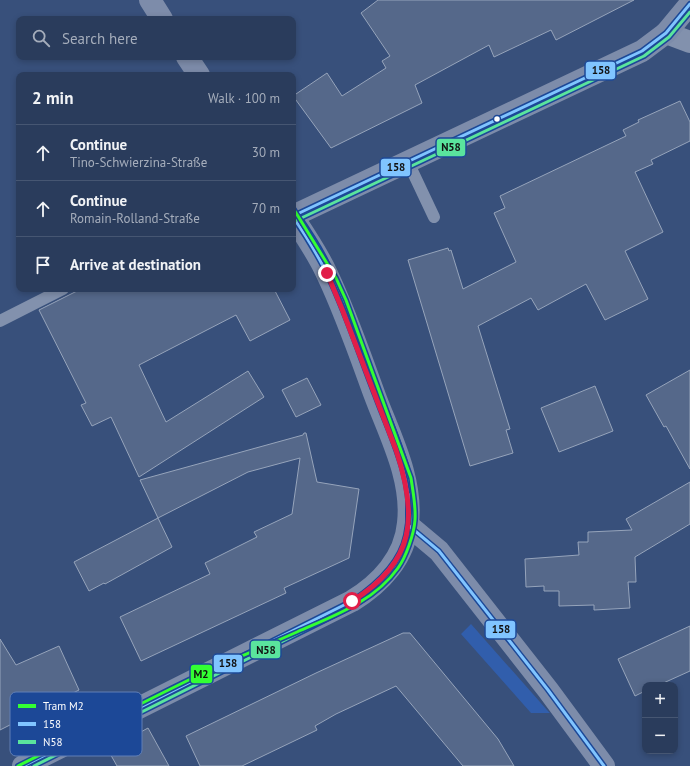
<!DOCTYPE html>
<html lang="en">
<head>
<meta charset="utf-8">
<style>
  :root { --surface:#2a3c5c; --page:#324362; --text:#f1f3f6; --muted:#a5adbb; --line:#465672 }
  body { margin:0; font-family:"PT Sans",sans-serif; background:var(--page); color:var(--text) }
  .controls { position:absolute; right:12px; bottom:12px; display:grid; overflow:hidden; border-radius:8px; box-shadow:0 2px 6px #0003 }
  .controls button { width:36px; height:36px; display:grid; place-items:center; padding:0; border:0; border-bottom:1px solid var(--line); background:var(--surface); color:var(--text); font:20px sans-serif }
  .stop { position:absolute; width:12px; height:12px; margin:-9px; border:3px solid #e11d48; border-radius:50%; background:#fff }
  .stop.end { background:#e11d48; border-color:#fff; box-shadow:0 1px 4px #0008 }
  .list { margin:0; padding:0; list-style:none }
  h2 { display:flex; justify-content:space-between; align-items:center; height:52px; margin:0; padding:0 16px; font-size:17px }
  h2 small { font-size:13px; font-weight:400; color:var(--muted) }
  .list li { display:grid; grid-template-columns:26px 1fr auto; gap:12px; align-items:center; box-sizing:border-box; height:56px; padding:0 16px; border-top:1px solid var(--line) }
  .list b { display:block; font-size:15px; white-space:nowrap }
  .list p { margin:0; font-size:13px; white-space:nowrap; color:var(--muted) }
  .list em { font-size:13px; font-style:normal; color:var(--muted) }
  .icon { flex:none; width:22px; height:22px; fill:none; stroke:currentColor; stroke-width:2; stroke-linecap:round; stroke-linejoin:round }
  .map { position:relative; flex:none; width:690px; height:766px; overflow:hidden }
  .search { position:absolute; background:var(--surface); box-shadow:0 2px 6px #0003; left:16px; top:16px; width:280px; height:44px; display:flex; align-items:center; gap:10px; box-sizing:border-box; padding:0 14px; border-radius:8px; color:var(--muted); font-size:15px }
  .panel { position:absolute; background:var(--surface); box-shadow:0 2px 6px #0003; left:16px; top:72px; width:280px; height:220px; border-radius:8px }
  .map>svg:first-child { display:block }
  .green { fill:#315eac }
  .building { fill:#55688a; stroke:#96a4bb }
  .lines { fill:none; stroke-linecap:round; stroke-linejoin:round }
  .service { stroke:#8291ad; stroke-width:12 }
  .tertiary { stroke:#8291ad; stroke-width:22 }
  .secondary { stroke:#7d8caa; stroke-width:22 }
  .bus-1-casing { stroke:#1c4897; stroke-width:6 }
  .bus-2-casing { stroke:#1c4897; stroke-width:6 }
  .bus-1 { stroke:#80c4ff; stroke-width:3 }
  .bus-2 { stroke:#5ae49d; stroke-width:3 }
  .tram-1-casing { stroke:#1c4897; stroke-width:6 }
  .tram-1 { stroke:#3f3; stroke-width:3 }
  .route { stroke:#e11d48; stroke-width:5 }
  .bus-dot { fill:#fff; stroke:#1c4897; stroke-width:1.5 }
  .key { fill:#1c4897; stroke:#607fb6; stroke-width:1 }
  .key-label { font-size:11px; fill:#fff }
  .line-badge { stroke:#1c4897; stroke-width:1.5 }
  .pale-badge-label { font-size:11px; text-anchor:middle; font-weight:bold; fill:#111 }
</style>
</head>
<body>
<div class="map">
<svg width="690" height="766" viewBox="0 0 690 766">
  <rect width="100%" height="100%" fill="#38507b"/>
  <polygon class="green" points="471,624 547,710 550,713 531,713 461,634"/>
  <g class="building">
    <polygon points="378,0 634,0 556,40 551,30 494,57 489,45 415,85 422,103 331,148 293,96 327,73 342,96 386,68 382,61 390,56 361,13"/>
    <polygon points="680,101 690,122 690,141 651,160 653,164 635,172 663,232 625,251 648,299 605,320 586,284 538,310 531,298 478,326 510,429 506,430 513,453 470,466 408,260 448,248 449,251 451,250 463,289 516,262 494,213 505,208 500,196 626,136 623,130 639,122 638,120"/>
    <polygon points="81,289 274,289 290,320 250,341 236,315 139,365 166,422 248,371 264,397 139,477 111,417 92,426 81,405 86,403 39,310"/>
    <polygon points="690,370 690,469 666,426 664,427 646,395"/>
    <polygon points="307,378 321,405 296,417 282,390"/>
    <polygon points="595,386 613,431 559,452 541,408"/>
    <polygon points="304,433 306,433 317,482 359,489 349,558 284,588 286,593 141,661 120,617 210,574 205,563 257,537 254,532 292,514 300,458 248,472 158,518 140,480 303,435"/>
    <polygon points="690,482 690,524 635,557 636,582 628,582 630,608 594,610 594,605 559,606 559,591 544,591 544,586 526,587 525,559 579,555 578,542 588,542 588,532 632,530 626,519"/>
    <polygon points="158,518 172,547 105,584 104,583 89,591 74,562"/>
    <polygon points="690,626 690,671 659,685 645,685 645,691 635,696 618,659"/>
    <polygon points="403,633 410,633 498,739 514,766 463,766 396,686 336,714 315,726 317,730 242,766 200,766 186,736 316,673"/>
    <polygon points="0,639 16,665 59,646 79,690 0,730"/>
    <polygon points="148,728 169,766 117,766 108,750"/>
  </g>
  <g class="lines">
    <g class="service">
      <polyline points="408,162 434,217"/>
      <polyline points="0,321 63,289"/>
    </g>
    <polyline class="tertiary" points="666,33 690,42"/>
    <g class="secondary">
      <polyline points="150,0 162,19"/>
      <polyline points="187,57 199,75"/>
      <polyline points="293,216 642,51 666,33 690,4"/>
      <polyline points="408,525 439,551 548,690 604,766"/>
      <path d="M23 766 352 601C380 584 405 558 408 523 413 479 390 436 375 396 360 355 346 314 327 274 318 254 305 235 293 217"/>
    </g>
    <g class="bus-1-casing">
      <g id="bus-1">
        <polyline points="293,216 642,51 666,33 690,4"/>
        <polyline points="408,494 408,525 439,551 548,690 604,766"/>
        <path d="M23 766 352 601C376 585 400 564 406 535 417 486 391 439 375 395 358 352 344 307 323 266 314 249 304 233 293 217"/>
      </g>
    </g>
    <g class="bus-2-casing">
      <g id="bus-2">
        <polyline points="295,221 644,56 669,37 690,12"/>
        <path d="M34 766 355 605C380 589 404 567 411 536 422 486 396 439 379 393 363 350 349 305 327 263 319 246 308 230 297 214"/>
      </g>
    </g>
    <use href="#bus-1" class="bus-1"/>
    <use href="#bus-2" class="bus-2"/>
    <g class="tram-1-casing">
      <path id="tram-1" d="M18 766C78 736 137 705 197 676 230 661 263 647 297 632 333 616 374 602 398 568 406 557 414 534 415 520 416 506 413 492 411 478L346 300 336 278 293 208"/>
    </g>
    <use href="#tram-1" class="tram-1"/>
  </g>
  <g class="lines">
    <path class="route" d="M327 273 342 309 396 450C418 516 416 562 352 601"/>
  </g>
  <circle class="bus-dot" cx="497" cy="119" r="3.5"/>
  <rect x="10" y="692" width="132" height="64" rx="6" class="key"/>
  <rect x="18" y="704" width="18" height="4" fill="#3f3"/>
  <rect x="18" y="722" width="18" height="4" fill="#80c4ff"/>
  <rect x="18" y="740" width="18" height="4" fill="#5ae49d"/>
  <g class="key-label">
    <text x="43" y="710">Tram M2</text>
    <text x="43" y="728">158</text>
    <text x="43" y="746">N58</text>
  </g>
  <g class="line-badge">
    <rect x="585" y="61" width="31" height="19" rx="4" fill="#80c4ff"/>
    <rect x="436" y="138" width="30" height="19" rx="4" fill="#5ae49d"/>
    <rect x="380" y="158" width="31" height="19" rx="4" fill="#80c4ff"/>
    <rect x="485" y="620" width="31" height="19" rx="4" fill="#80c4ff"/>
    <rect x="250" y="640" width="31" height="19" rx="4" fill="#5ae49d"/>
    <rect x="213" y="654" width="30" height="19" rx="4" fill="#80c4ff"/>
    <rect x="190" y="664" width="23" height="20" rx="4" fill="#3f3"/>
  </g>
  <g class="pale-badge-label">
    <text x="601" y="74">158</text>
    <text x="451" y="151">N58</text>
    <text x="396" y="171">158</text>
    <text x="501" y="633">158</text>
    <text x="266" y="654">N58</text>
    <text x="228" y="667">158</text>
    <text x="201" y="678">M2</text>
  </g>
</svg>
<div class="controls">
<button>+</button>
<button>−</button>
</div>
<div class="stop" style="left:352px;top:601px"></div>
<div class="stop end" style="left:327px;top:273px"></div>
<div class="search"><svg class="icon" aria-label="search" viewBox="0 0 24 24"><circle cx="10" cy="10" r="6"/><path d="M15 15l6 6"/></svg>Search here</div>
<section class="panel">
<h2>2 min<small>Walk · 100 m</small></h2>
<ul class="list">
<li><svg class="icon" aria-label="ahead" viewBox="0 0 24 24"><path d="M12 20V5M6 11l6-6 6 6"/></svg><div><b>Continue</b><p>Tino-Schwierzina-Straße</p></div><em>30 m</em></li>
<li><svg class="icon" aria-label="ahead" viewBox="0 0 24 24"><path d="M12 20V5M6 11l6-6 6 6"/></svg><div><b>Continue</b><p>Romain-Rolland-Straße</p></div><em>70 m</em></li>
<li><svg class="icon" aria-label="arrive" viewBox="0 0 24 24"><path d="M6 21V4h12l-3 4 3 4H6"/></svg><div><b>Arrive at destination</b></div></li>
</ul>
</section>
</div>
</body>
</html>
